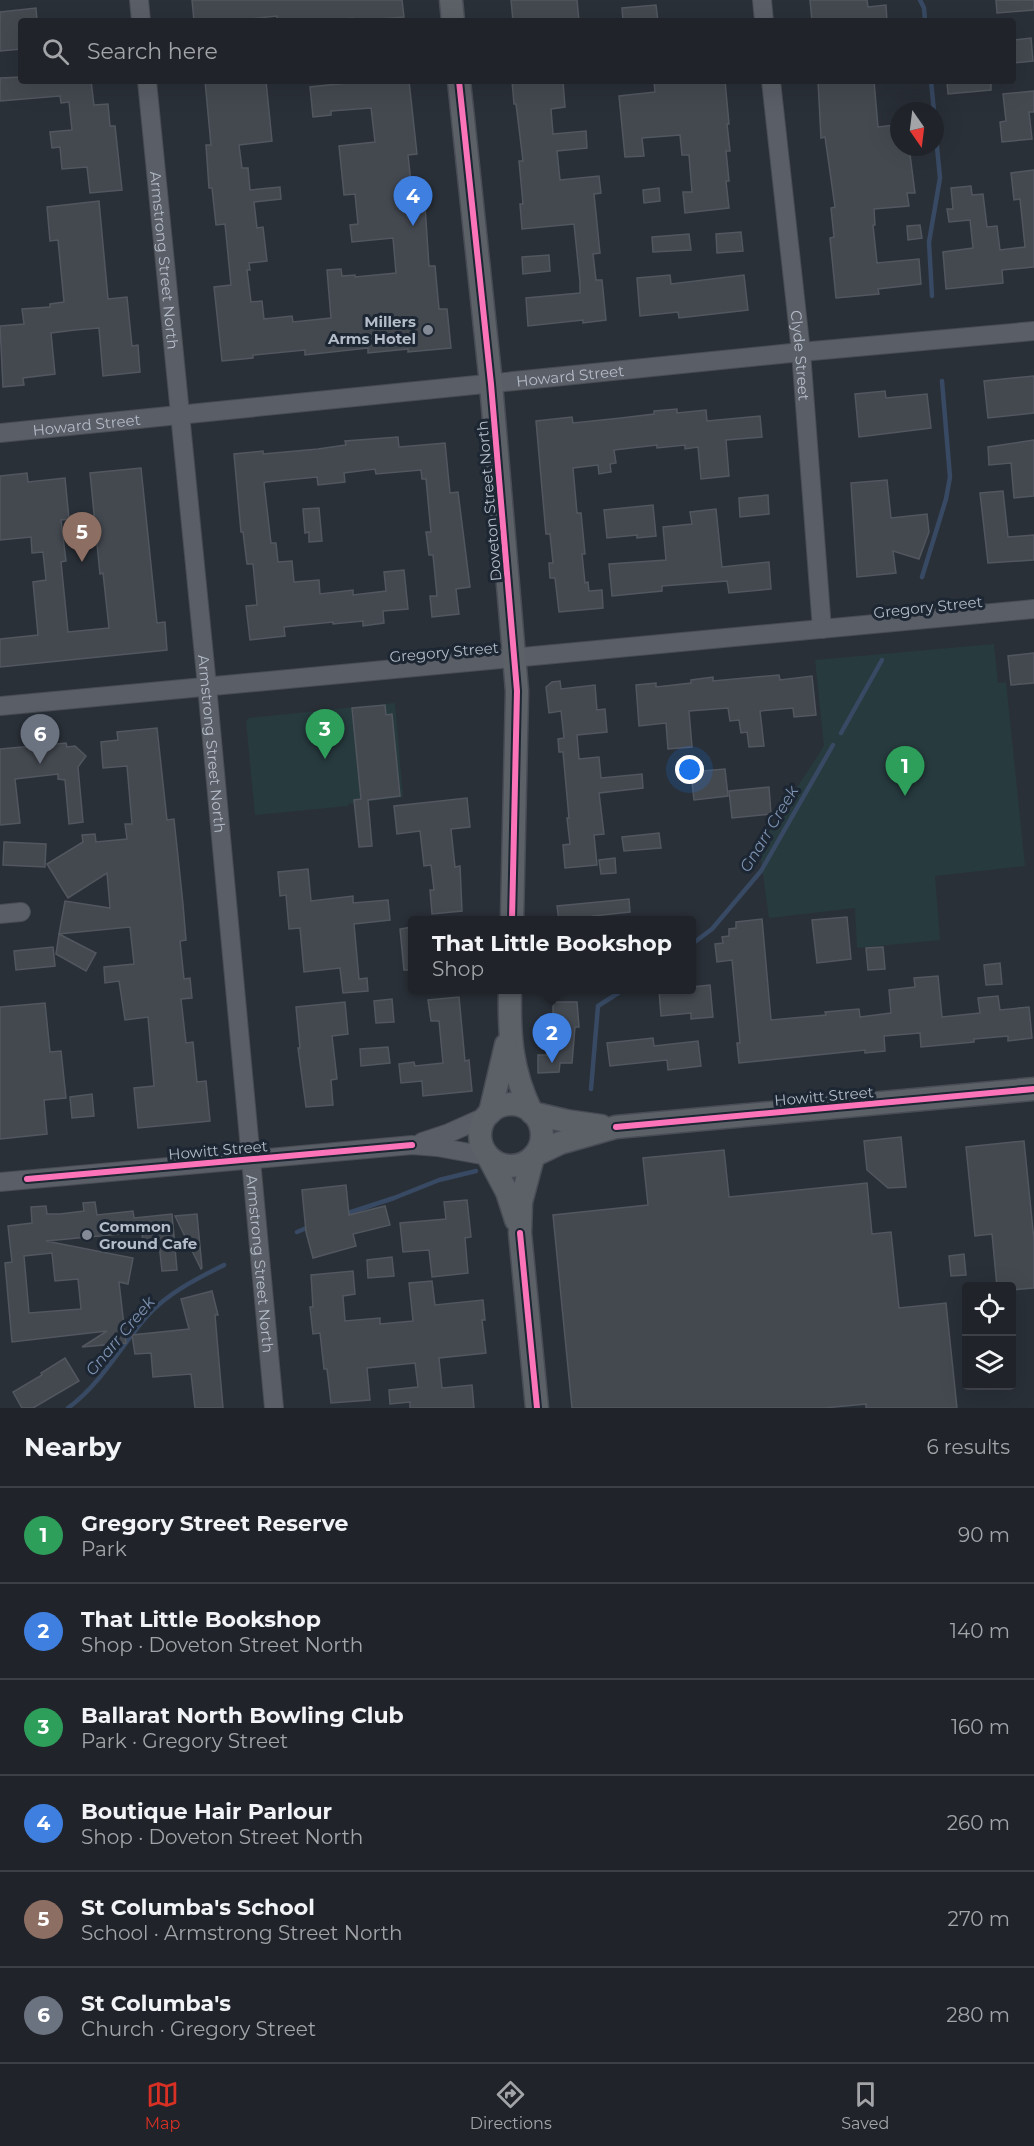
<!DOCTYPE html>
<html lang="en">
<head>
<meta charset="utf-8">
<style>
  :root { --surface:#20242a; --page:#282c32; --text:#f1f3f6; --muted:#a2a4a8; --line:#3d4147; --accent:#d93025 }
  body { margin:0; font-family:Montserrat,sans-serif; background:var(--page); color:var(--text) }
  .controls { position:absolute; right:18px; bottom:18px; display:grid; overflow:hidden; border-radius:6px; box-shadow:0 6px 24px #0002 }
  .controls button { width:54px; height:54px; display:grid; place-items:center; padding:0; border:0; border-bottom:2px solid var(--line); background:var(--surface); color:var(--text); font:30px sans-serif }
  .compass { position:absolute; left:890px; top:102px; width:54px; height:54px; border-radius:50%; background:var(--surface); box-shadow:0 6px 24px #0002; rotate:166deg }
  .you { position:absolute; left:690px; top:770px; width:21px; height:21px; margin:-15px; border:4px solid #fff; border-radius:50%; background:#1a73e8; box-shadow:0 0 0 9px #1a73e833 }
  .badge { display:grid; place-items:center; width:39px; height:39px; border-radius:50%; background:var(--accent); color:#fff; font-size:20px; font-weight:700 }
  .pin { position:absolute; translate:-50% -50px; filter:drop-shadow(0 2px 3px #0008) }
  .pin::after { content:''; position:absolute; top:32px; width:21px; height:18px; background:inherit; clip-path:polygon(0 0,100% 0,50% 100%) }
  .popup { position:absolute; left:408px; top:916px; width:288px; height:78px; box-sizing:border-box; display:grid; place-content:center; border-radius:6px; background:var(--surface); filter:drop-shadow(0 2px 4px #0005); font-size:20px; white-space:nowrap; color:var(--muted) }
  .popup b { font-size:22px; color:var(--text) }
  .popup::after { content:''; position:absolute; left:50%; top:100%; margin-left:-12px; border:12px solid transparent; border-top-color:var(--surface) }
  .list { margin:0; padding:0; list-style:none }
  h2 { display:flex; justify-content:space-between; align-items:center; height:78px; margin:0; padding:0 24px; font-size:26px }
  h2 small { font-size:20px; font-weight:400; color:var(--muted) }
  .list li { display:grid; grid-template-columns:39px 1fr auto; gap:18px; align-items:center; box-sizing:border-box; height:96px; padding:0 24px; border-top:2px solid var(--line) }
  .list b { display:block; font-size:22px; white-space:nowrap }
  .list p { margin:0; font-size:20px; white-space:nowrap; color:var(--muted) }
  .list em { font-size:20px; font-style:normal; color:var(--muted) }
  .icon { flex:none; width:33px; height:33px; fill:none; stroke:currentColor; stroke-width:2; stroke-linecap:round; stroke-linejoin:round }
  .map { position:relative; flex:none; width:1034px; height:1408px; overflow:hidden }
  .search { position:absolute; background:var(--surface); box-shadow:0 6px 24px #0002; left:18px; right:18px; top:18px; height:66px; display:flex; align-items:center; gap:15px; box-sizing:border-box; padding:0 21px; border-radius:6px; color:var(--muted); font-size:22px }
  .sheet { height:654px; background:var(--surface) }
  nav { display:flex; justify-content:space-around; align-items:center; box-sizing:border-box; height:84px; border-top:2px solid var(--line); background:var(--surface); font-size:16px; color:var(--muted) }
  nav a { display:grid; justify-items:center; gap:3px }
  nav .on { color:var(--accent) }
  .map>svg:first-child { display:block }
  .green { fill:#273a3e }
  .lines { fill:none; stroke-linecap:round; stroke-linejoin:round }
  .stream { stroke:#384963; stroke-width:4.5 }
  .building { fill:#444950; stroke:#52575f; stroke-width:1.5; fill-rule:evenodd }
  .minor-casing { stroke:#484c53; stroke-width:20 }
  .major-casing { stroke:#484c55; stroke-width:25 }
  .minor { stroke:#5a5e66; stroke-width:18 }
  .major { stroke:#5c6168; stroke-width:22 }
  .cycleway-casing { stroke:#1d2633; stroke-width:10 }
  .cycleway { stroke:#fb73b8; stroke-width:6 }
  .poi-dot { fill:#848b96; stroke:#1d2633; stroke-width:2 }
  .labels { text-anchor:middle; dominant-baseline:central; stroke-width:6; stroke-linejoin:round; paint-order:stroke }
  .street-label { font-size:15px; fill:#b4bcc9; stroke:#1d2633 }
  .poi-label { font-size:15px; font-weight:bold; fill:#b4bcc9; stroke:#1d2633; text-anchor:end }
  .water-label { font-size:16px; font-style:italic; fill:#7c92b1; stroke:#1d2633 }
</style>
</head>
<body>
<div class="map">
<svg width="1034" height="1408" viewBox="0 0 1034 1408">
  <rect width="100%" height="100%" fill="#2a3038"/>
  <g class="green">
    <polygon points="994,644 998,683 1006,682 1025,866 935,876 940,940 857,948 855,908 769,918 759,846 824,746 815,660"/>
    <polygon points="395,703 403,797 348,804 348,806 255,815 246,721 249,718"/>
  </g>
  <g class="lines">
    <g class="stream">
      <polyline points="920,0 924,8 925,21"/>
      <polyline points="931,81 934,111"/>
      <polyline points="932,296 929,242 940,178 935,126"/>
      <polyline points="922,577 946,499 950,477 942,381"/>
      <polyline points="841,733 882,660"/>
      <polyline points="692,944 712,929 761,871 833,745"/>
      <polyline points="591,1089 598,1006 623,990"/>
      <polyline points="345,1214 394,1198 439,1180 476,1171"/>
      <polyline points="297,1232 311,1226"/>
      <path d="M68 1408C101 1384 120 1347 147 1316 168 1293 196 1279 224 1265"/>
    </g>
  </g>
  <g class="building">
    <polygon points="192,0 402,0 404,17 355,21 353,21 353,18 321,21 277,21 277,16 232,21 194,21"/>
    <polygon points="511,0 577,0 579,21 513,21"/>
    <polygon points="810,0 867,0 868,7 886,5 887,21 812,21"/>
    <polygon points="996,0 1034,0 1034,10 997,13"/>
    <polygon points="656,5 658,21 623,21 622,8"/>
    <polygon points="36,8 37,21 21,21 21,49 0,51 0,12"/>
    <polygon points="1031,38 1033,61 1013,63 1013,40"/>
    <polygon points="21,77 21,81 91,81 94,105 108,104 110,126 115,126 122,190 90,193 87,167 62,169 60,147 52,148 50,132 72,130 69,102 61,103 60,96 0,101 0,78"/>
    <polygon points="205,81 266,81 272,141 239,145 242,168 248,168 250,190 280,187 281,199 254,202 257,228 263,227 267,261 249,263 250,270 247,270 251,302 262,301 264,319 292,316 293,322 331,318 327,270 341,269 342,276 355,275 355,277 396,273 393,238 352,242 350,225 358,224 355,194 344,195 339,146 375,142 371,108 331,111 331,115 313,117 310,87 347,83 347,81 409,81 417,154 408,155 412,192 424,191 429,266 435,266 439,309 447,309 451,348 408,352 408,349 368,353 368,348 305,355 305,350 253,355 253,358 222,361 214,287 231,285 225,224 216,225 212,188 209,188 206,145 211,145"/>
    <polygon points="512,81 563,81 565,107 551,109 553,134 586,131 587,148 557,151 560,180 599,176 601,193 594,194 600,253 593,254 596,280 602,280 606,320 583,323 583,320 528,326 526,298 580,293 580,282 574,224 522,229 520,204 523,204 519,161 523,161 516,104 514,104"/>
    <polygon points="654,81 725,81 729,124 727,124 730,151 726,151 729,181 726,181 729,208 685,213 683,192 692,192 689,155 682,155 680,135 642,138 644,156 625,157 619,96 655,92"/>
    <polygon points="818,81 874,81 878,127 894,125 895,139 899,138 899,147 909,147 915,193 907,193 909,206 874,209 875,225 873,225 877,263 919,259 921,284 878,289 879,294 836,298 830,238 834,237 831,208 835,207 825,137 821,138"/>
    <polygon points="947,81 991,81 991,90 948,94"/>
    <polygon points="1034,91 1034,112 1029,112 1032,139 1002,142 1000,122 1006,121 1003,94"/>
    <polygon points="1034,170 1034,267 1002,270 1003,283 946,289 943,252 973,248 970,220 949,222 947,209 953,209 951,188 971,186 972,195 983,194 987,227 997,226 1000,250 1025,247 1020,199 1014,200 1011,173"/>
    <polygon points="659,188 660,201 644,203 643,190"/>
    <polygon points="99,201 108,299 127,297 132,346 138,345 140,372 103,376 99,328 75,330 51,333 55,374 23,378 24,385 3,387 0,326 24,324 22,309 50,307 50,304 64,302 58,240 50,241 47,207"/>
    <polygon points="920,225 922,238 908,240 907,226"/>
    <polygon points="741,232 743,251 717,253 716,234"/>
    <polygon points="689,234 691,250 653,252 652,237"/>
    <polygon points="549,255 550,271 523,274 522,257"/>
    <polygon points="670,275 671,284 744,275 748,310 679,318 678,312 640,316 637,278"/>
    <polygon points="1034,376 1034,413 988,418 984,381"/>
    <polygon points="885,391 886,398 927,394 931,428 859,437 855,394"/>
    <polygon points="677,409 677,413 706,410 707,421 760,416 762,437 726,440 729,476 701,479 698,447 685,449 685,445 657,448 657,445 614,450 616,463 610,464 611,472 599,474 598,465 573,468 577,513 581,513 585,554 582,554 585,583 588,582 589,591 602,590 603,608 559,612 555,578 550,578 549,563 553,563 550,534 546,534 536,421 572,417 573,423 621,418 654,414 654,411"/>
    <polygon points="398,437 399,447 445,443 450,493 458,492 470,587 456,589 459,614 432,617 430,596 437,596 433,555 429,555 426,532 431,532 426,479 422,479 421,470 376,474 375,469 344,473 345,482 318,485 317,477 266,482 264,483 271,543 276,543 278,562 292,561 294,582 319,580 320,594 353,590 353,595 386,591 384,572 404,570 408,609 383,611 384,623 363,626 363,621 333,624 333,622 284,627 285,636 250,640 246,606 257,605 253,564 247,564 243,532 241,532 234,454 263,451 263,454 318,449 346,445 345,441"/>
    <polygon points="1034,440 1034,496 1014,498 1011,463 989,465 988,447"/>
    <polygon points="141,468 157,623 165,622 167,650 0,667 0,639 38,635 33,582 46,580 43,552 32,553 31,537 0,540 0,476 27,473 28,482 65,478 69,519 61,520 66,561 61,562 68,632 109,628 103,573 100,574 90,473"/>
    <polygon points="887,480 891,518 927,514 929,532 919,559 893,551 896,573 857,577 851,483"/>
    <polygon points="1003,491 1008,537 1034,535 1034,560 988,563 980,493"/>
    <polygon points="768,495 769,514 740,517 739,498"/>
    <polygon points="653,505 656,536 637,538 637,535 607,538 604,510"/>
    <polygon points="319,508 322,541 309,542 309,532 305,533 303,509"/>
    <polygon points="716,509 722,567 769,562 771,589 729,593 727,581 662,586 662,591 612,596 609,564 666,560 663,527 692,524 690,512"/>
    <polygon points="1034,653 1034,683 1011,685 1008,656"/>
    <polygon points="779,675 780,680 812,676 816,715 794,717 793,708 760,711 764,746 749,747 747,732 741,733 739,720 730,721 728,708 689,711 692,747 668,749 666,723 639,726 636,685 656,683 656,687 691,683 691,680 713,677 713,681"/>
    <polygon points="560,681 561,689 595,685 597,710 605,709 607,732 577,735 579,759 599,757 601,778 642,774 643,788 599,793 604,834 594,835 597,865 565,868 563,845 570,844 567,818 569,818 563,752 559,752 558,739 564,738 561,711 549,713 546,687 552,682"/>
    <polygon points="385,705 386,715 392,714 400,796 368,800 372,846 359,847 354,800 361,799 352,708"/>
    <polygon points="157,728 167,820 174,819 183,904 186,940 180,941 184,979 190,978 192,998 181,999 186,1043 193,1042 197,1082 206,1081 210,1121 138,1128 134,1088 154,1086 148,1017 125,1020 119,981 105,983 104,967 134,964 130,927 59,934 65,901 110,908 107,873 68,898 47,864 83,842 82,835 95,834 96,842 127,839 125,824 132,824 127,766 103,768 101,742 118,740 117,732"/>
    <polygon points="66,743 67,747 75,746 86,756 78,767 83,822 69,824 65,780 58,779 58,774 15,779 20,823 0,825 0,749"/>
    <polygon points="725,769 728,796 694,800 691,772"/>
    <polygon points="769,787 771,814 732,818 729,791"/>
    <polygon points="467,798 470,827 451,829 455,867 460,866 462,911 432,914 430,890 434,890 431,865 424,866 420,831 397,834 394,806"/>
    <polygon points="659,833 661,848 624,851 622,837"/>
    <polygon points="4,842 46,844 45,867 3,865"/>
    <polygon points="615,858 616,873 601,874 599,860"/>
    <polygon points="308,869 311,901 353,896 353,903 388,900 390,920 354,924 359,979 367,978 368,991 343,993 340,968 304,972 300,928 289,929 286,895 280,896 278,872"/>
    <polygon points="629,899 630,912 593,916 593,921 559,921 557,906"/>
    <polygon points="847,917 851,959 817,963 812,920"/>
    <polygon points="762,919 771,1020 826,1015 825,1012 859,1009 860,1017 891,1013 889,990 915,987 914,978 938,976 942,1017 980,1013 978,998 998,996 1000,1010 1029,1007 1032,1038 1008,1041 1008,1036 974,1039 974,1042 921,1047 920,1033 884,1036 885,1051 865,1053 865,1050 739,1063 737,1043 740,1043 732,960 717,962 715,944 723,943 722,937 729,936 729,929 736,928 736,922"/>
    <polygon points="412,927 412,970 404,970 400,929"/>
    <polygon points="59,934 96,953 86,971 56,954"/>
    <polygon points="53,947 55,966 16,970 14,951"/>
    <polygon points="883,947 885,969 868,970 866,948"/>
    <polygon points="1000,963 1002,984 986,985 984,965"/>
    <polygon points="710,985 713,1017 691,1019 691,1013 661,1016 659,990 692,990 692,987"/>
    <polygon points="459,997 465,1061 469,1060 472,1091 423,1096 422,1081 401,1083 399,1064 414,1062 415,1066 443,1063 439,1021 431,1021 428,1000"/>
    <polygon points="392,999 394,1022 376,1023 374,1001"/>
    <polygon points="345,1002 348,1034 332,1036 337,1079 331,1080 333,1105 306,1107 298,1048 300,1048 296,1007"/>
    <polygon points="553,1002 577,1002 579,1027 575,1027 572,1063 560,1063 559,1072 538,1073 538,1055 547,1055 547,1034 553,1034"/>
    <polygon points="45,1003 50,1052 61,1051 66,1098 44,1100 47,1134 0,1139 0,1007"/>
    <polygon points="653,1038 654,1046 698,1041 701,1066 668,1070 667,1060 610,1066 607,1043"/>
    <polygon points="388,1047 390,1063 361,1066 360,1049"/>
    <polygon points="92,1094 94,1116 72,1118 70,1097"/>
    <polygon points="901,1137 906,1187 888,1188 867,1170 864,1141"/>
    <polygon points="1024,1141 1034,1240 1034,1288 1011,1290 1011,1287 997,1287 992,1234 975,1236 966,1147"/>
    <polygon points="724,1150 729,1197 867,1183 872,1234 891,1232 899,1308 946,1303 957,1408 866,1408 866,1404 824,1408 572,1408 553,1215 648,1205 643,1158"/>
    <polygon points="346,1185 349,1215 385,1206 390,1225 353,1234 356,1246 313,1258 306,1232 302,1190"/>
    <polygon points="467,1200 471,1237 465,1238 468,1273 432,1277 429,1250 403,1252 400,1223 446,1219 444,1202"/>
    <path d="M95 1202 97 1215 133 1211 134 1218 172 1214 177 1270 162 1271 159 1243 143 1245 142 1232 46 1241 133 1258 128 1284 119 1282 126 1343 82 1347 107 1331 12 1342 5 1263 12 1262 8 1226 32 1223 31 1207 46 1206 47 1214H60L84 1211 83 1203ZM52 1253 55 1281 78 1279 81 1309 29 1313 24 1256Z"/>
    <polygon points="197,1214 202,1268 201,1269 175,1216"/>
    <polygon points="964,1254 966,1275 951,1276 949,1256"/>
    <polygon points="392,1257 394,1276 368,1278 367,1260"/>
    <polygon points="353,1271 355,1294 343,1296 345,1321 380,1318 380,1324 413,1321 409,1283 432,1281 435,1305 483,1300 485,1320 482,1320 486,1353 439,1358 442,1388 472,1385 474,1408 410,1408 410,1402 390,1404 389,1390 418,1387 415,1363 367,1368 370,1400 331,1403 327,1369 324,1369 320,1333 313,1334 310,1307 313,1307 311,1275"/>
    <polygon points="212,1291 218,1315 215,1315 223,1408 195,1408 191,1374 153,1377 151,1353 135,1354 132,1335 189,1329 181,1299"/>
    <polygon points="65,1358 79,1381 33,1408 22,1408 13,1392 42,1375 41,1373"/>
  </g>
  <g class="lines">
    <g class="minor-casing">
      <g id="minor">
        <polyline points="139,0 141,21"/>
        <polyline points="762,0 764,21"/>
        <path id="s1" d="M147 81 207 686 274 1408"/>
        <path id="s2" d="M771 81 801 352 822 629"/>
        <path id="s3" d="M0 433 801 352 1034 331"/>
        <polyline points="0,706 1034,609"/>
        <polyline points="0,914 21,912"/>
        <polyline points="422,1142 449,1133 487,1116"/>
        <polyline points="0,1182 412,1145 437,1147 487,1156"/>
      </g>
    </g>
    <g class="major-casing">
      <g id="major">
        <polyline points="451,0 453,21"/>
        <polyline points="459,81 491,384 517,691 512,920"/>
        <path d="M510 990C509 1034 511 1070 531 1111"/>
        <circle cx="511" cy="1135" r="31"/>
        <polyline points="490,1113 506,1045"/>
        <polyline points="532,1113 566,1121 601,1126"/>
        <polyline points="535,1155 560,1143 616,1127 1034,1089"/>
        <polyline points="533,1157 521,1202 520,1233 537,1408"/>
        <polyline points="489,1158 507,1192 516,1220"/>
      </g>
    </g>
    <use href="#minor" class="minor"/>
    <use href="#major" class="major"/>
    <g class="cycleway-casing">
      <g id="cycleway">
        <polyline points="459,81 491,384 517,691 512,920"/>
        <polyline points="616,1127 1034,1089"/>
        <polyline points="27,1179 412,1145"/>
        <polyline points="520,1233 537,1408"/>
      </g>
    </g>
    <use href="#cycleway" class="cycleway"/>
  </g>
  <g class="poi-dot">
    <circle cx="428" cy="330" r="6"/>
    <circle cx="87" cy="1235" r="6"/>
  </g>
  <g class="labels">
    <g class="street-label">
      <text stroke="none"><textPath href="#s1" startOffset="180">Armstrong Street North</textPath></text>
      <text stroke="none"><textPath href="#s2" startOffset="276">Clyde Street</textPath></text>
      <text stroke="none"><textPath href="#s3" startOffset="573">Howard Street</textPath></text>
      <text stroke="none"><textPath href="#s3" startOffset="87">Howard Street</textPath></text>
      <text transform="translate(489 501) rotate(-95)">Doveton Street North</text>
      <text transform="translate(928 607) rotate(-6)">Gregory Street</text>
      <text transform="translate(444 652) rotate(-5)">Gregory Street</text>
      <text stroke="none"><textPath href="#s1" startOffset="666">Armstrong Street North</textPath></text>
      <text transform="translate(824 1096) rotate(-5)">Howitt Street</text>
      <text transform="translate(218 1150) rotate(-5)">Howitt Street</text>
      <text stroke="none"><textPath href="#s1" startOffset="1188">Armstrong Street North</textPath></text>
    </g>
    <g class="poi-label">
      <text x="416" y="321">Millers<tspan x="416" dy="17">Arms Hotel</tspan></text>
      <text x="99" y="1226" text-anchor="start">Common<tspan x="99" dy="17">Ground Cafe</tspan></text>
    </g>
    <g class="water-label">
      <text transform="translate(769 829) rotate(-59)">Gnarr Creek</text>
      <text transform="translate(120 1336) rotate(-50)">Gnarr Creek</text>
    </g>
  </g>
</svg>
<div class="controls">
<button><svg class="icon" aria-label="locate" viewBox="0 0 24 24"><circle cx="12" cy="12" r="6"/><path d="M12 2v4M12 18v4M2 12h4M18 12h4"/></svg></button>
<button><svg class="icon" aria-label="layers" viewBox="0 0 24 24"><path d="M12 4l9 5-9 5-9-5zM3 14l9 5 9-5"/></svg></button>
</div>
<svg class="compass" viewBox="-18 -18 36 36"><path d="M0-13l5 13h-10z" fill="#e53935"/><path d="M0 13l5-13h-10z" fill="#a2a4a8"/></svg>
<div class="you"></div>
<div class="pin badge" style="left:905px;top:796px;background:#2e9e5b">1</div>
<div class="pin badge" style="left:552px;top:1063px;background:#3f7fe0">2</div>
<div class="popup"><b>That Little Bookshop</b>Shop</div>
<div class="pin badge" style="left:325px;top:759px;background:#2e9e5b">3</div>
<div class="pin badge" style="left:413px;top:226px;background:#3f7fe0">4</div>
<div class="pin badge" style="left:82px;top:562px;background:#8d6e63">5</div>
<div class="pin badge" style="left:40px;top:764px;background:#6b7280">6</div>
<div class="search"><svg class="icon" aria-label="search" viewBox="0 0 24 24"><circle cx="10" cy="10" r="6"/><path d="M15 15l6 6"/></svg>Search here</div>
</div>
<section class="sheet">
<h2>Nearby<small>6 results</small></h2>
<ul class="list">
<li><span class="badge" style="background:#2e9e5b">1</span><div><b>Gregory Street Reserve</b><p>Park</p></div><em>90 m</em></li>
<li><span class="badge" style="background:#3f7fe0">2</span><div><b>That Little Bookshop</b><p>Shop · Doveton Street North</p></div><em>140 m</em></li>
<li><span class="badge" style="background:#2e9e5b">3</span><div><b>Ballarat North Bowling Club</b><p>Park · Gregory Street</p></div><em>160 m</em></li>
<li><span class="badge" style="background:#3f7fe0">4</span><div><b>Boutique Hair Parlour</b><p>Shop · Doveton Street North</p></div><em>260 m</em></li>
<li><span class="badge" style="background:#8d6e63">5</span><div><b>St Columba's School</b><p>School · Armstrong Street North</p></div><em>270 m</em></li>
<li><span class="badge" style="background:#6b7280">6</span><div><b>St Columba's</b><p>Church · Gregory Street</p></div><em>280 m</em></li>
</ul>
</section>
<nav>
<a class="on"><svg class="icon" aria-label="map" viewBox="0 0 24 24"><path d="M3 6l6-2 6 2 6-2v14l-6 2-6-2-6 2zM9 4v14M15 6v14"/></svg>Map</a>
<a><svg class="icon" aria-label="directions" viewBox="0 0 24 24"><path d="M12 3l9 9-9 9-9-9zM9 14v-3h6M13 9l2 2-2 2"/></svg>Directions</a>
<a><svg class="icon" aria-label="saved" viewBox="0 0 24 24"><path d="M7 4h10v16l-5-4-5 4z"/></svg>Saved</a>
</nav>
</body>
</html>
